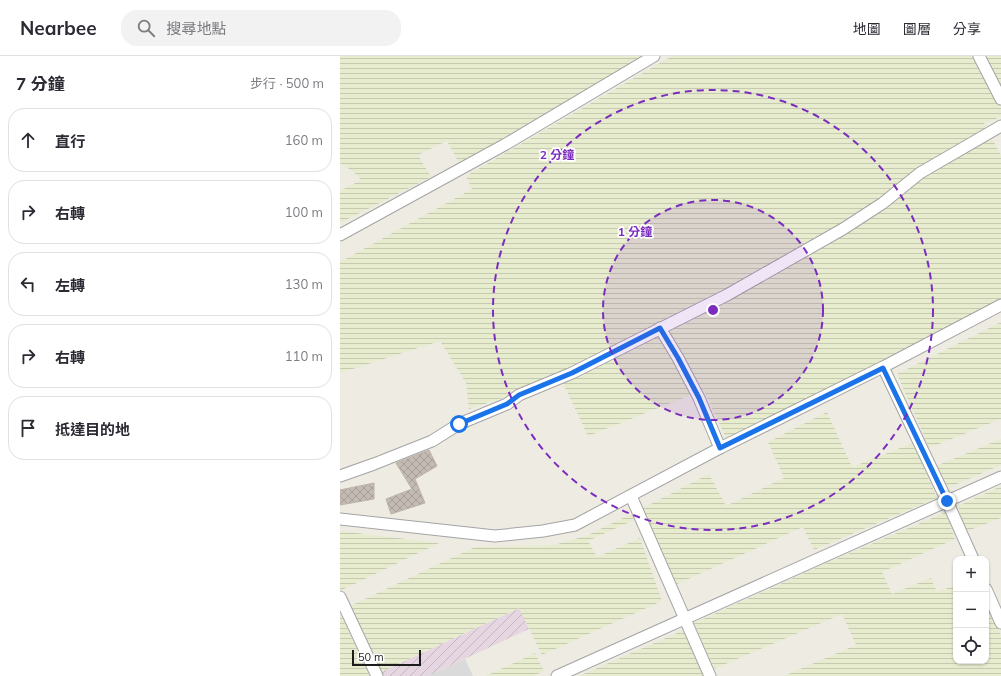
<!DOCTYPE html>
<html lang="zh-TW">
<head>
<meta charset="utf-8">
<style>
  :root { --surface:#fff; --page:#f2f2f3; --text:#2b2b33; --muted:#7c7c81; --line:#e1e1e2 }
  body { margin:0; font-family:Mulish,"Noto Sans TC",sans-serif; background:var(--page); color:var(--text) }
  .controls { position:absolute; right:12px; bottom:12px; display:grid; overflow:hidden; border-radius:8px; box-shadow:0 1px 3px #0004 }
  .controls button { width:36px; height:36px; display:grid; place-items:center; padding:0; border:0; border-bottom:1px solid var(--line); background:var(--surface); color:var(--text); font:20px sans-serif }
  .scale { position:absolute; left:12px; bottom:10px; width:69px; box-sizing:border-box; padding-left:4px; border:2px solid #1d1d1d; border-top:0; font-size:11px; line-height:14px; white-space:nowrap; color:#1d1d1d; -webkit-text-stroke:3px #fff; paint-order:stroke }
  .stop { position:absolute; width:12px; height:12px; margin:-9px; border:3px solid #1a73e8; border-radius:50%; background:#fff }
  .stop.end { background:#1a73e8; border-color:#fff; box-shadow:0 1px 4px #0008 }
  .list { margin:0; padding:0; list-style:none }
  h2 { display:flex; justify-content:space-between; align-items:center; height:52px; margin:0; padding:0 16px; font-size:17px }
  h2 small { font-size:13px; font-weight:400; color:var(--muted) }
  .list li { display:grid; grid-template-columns:26px 1fr auto; gap:12px; align-items:center; box-sizing:border-box; height:64px; margin:0 8px 8px; padding:0 8px; border:1px solid var(--line); border-radius:16px }
  .list b { display:block; font-size:15px; white-space:nowrap }
  .list em { font-size:13px; font-style:normal; color:var(--muted) }
  .icon { flex:none; width:22px; height:22px; fill:none; stroke:currentColor; stroke-width:2; stroke-linecap:round; stroke-linejoin:round }
  .map { position:relative; flex:none; width:661px; height:620px; overflow:hidden }
  header { display:flex; align-items:center; gap:24px; box-sizing:border-box; height:56px; padding:0 20px; background:var(--surface); border-bottom:1px solid var(--line) }
  header strong { font-size:19px }
  nav { display:flex; gap:22px; margin-inline-start:auto; font-size:14px }
  .search { width:280px; height:36px; background:var(--page); display:flex; align-items:center; gap:10px; box-sizing:border-box; padding:0 14px; border-radius:16px; color:var(--muted); font-size:15px }
  main { display:flex }
  aside { flex:1; background:var(--surface) }
  .map>svg:first-child { display:block }
  .residential { fill:#dbdada }
  .industrial { fill:url(#industrial-furrows) }
  .farmland { fill:url(#farmland-rules) }
  .building { fill:url(#building-cross-hatch); stroke:#beb3a6 }
  .lines { fill:none; stroke-linecap:round; stroke-linejoin:round }
  .minor-casing { stroke:#a4a4a4; stroke-width:13 }
  .minor { stroke:#fff; stroke-width:11 }
  .route { stroke:#1a73e8; stroke-width:5 }
  .ring { fill:none; stroke:#7b2cbf; stroke-width:2; stroke-dasharray:7 5 }
  .centre { fill:#7b2cbf; stroke:#fff; stroke-width:2 }
  .ring-label { font-size:12px; text-anchor:middle; font-weight:bold; fill:#7b2cbf; stroke:#fff; stroke-width:3.5; stroke-linejoin:round; paint-order:stroke }
</style>
</head>
<body>
<header>
<strong>Nearbee</strong>
<div class="search"><svg class="icon" aria-label="search" viewBox="0 0 24 24"><circle cx="10" cy="10" r="6"/><path d="M15 15l6 6"/></svg>搜尋地點</div>
<nav><a>地圖</a><a>圖層</a><a>分享</a></nav>
</header>
<main>
<aside>
<h2>7 分鐘<small>步行 · 500 m</small></h2>
<ul class="list">
<li><svg class="icon" aria-label="ahead" viewBox="0 0 24 24"><path d="M12 20V5M6 11l6-6 6 6"/></svg><div><b>直行</b></div><em>160 m</em></li>
<li><svg class="icon" aria-label="right" viewBox="0 0 24 24"><path d="M7 20v-9h11M14 6l5 5-5 5"/></svg><div><b>右轉</b></div><em>100 m</em></li>
<li><svg class="icon" aria-label="left" viewBox="0 0 24 24"><path d="M17 20v-9H6M10 6l-5 5 5 5"/></svg><div><b>左轉</b></div><em>130 m</em></li>
<li><svg class="icon" aria-label="right" viewBox="0 0 24 24"><path d="M7 20v-9h11M14 6l5 5-5 5"/></svg><div><b>右轉</b></div><em>110 m</em></li>
<li><svg class="icon" aria-label="arrive" viewBox="0 0 24 24"><path d="M6 21V4h12l-3 4 3 4H6"/></svg><div><b>抵達目的地</b></div></li>
</ul>
</aside>
<div class="map">
<svg width="661" height="620" viewBox="0 0 661 620">
  <defs>
    <pattern id="industrial-furrows" width="10" height="10" patternUnits="userSpaceOnUse"><rect width="10" height="10" fill="#e6d6e2"/><path d="M-1 1l2-2M0 10L10 0M9 11l2-2" fill="none" stroke="#c5b7c1"/></pattern>
    <pattern id="farmland-rules" width="6" height="5" patternUnits="userSpaceOnUse"><rect width="6" height="5" fill="#e7eccf"/><path d="M0 2.5h6" fill="none" stroke="#c6cab1"/></pattern>
    <pattern id="building-cross-hatch" width="8" height="8" patternUnits="userSpaceOnUse"><rect width="8" height="8" fill="#c2bab3"/><path d="M0 0l8 8M0 8l8-8" fill="none" stroke="#a69f9a"/></pattern>
  </defs>
  <rect width="100%" height="100%" fill="#eeebe3"/>
  <polygon class="residential" points="125,603 133,620 88,620"/>
  <polygon class="industrial" points="180,552 189,573 88,620 43,620 41,616"/>
  <g class="farmland">
    <polygon points="0,0 307,0 119,107 107,85 78,99 91,121 0,167 0,135 21,124 14,116 0,107"/>
    <polygon points="332,0 386,0 387,1 390,0 661,0 661,35 654,39 661,52 661,61 644,67 661,99 661,243 387,384 364,335 356,337 248,380 221,323 129,353 126,327 100,285 0,317 0,206 132,133 126,120"/>
    <polygon points="661,266 661,363 589,392 557,318"/>
    <polygon points="487,356 512,411 573,387 597,442 474,494 463,471 335,529 301,453 369,418 386,450 444,422 428,386"/>
    <polygon points="661,383 661,409 608,432 596,410"/>
    <polygon points="661,430 661,462 625,476 618,450"/>
    <polygon points="606,456 615,483 542,516 552,538 591,522 597,536 616,529 616,605 646,605 646,546 661,579 661,620 444,620 516,589 502,558 374,613 354,567 482,509"/>
    <polygon points="291,458 294,464 248,485 257,501 300,482 322,545 202,599 179,552 41,616 8,551 135,491 214,489 246,480"/>
    <polygon points="0,475 99,487 0,535"/>
    <polygon points="0,557 29,619 26,620 0,620"/>
    <polygon points="344,574 365,620 239,620"/>
    <polygon points="195,597 204,615 194,620 146,620"/>
  </g>
  <g class="building">
    <polygon points="89,394 97,410 75,423 85,447 51,458 46,443 72,433 56,407"/>
    <polygon points="34,427 34,443 0,449 0,434"/>
  </g>
  <g class="lines">
    <g class="minor-casing">
      <g id="minor">
        <polyline points="639,0 661,43"/>
        <polyline points="0,179 166,88 314,0"/>
        <polyline points="320,272 338,302 359,342 380,392"/>
        <polyline points="543,311 607,445 633,503"/>
        <polyline points="0,420 34,408 92,385 119,368 167,348 179,339 232,317 387,239 503,173 543,147 580,117 661,70"/>
        <polyline points="291,440 370,620"/>
        <polyline points="0,463 155,480 203,475 235,469 380,392 543,311 661,249"/>
        <polyline points="646,533 661,567"/>
        <polyline points="0,541 37,620"/>
        <polyline points="217,620 661,421"/>
      </g>
    </g>
    <use href="#minor" class="minor"/>
  </g>
  <g class="lines">
    <polyline class="route" points="119,368 167,348 179,339 232,317 320,272 338,302 359,342 380,392 543,312 607,445"/>
  </g>
  <circle cx="373" cy="254" r="110" fill="#7b2cbf" fill-opacity=".12"/>
  <g class="ring">
    <circle cx="373" cy="254" r="110"/>
    <circle cx="373" cy="254" r="220"/>
  </g>
  <circle cx="373" cy="254" r="6" class="centre"/>
  <g class="ring-label">
    <text x="217" y="103">2 分鐘</text>
    <text x="295" y="180">1 分鐘</text>
  </g>
</svg>
<div class="controls">
<button>+</button>
<button>−</button>
<button><svg class="icon" aria-label="locate" viewBox="0 0 24 24"><circle cx="12" cy="12" r="6"/><path d="M12 2v4M12 18v4M2 12h4M18 12h4"/></svg></button>
</div>
<div class="scale">50 m</div>
<div class="stop" style="left:119px;top:368px"></div>
<div class="stop end" style="left:607px;top:445px"></div>
</div>
</main>
</body>
</html>
